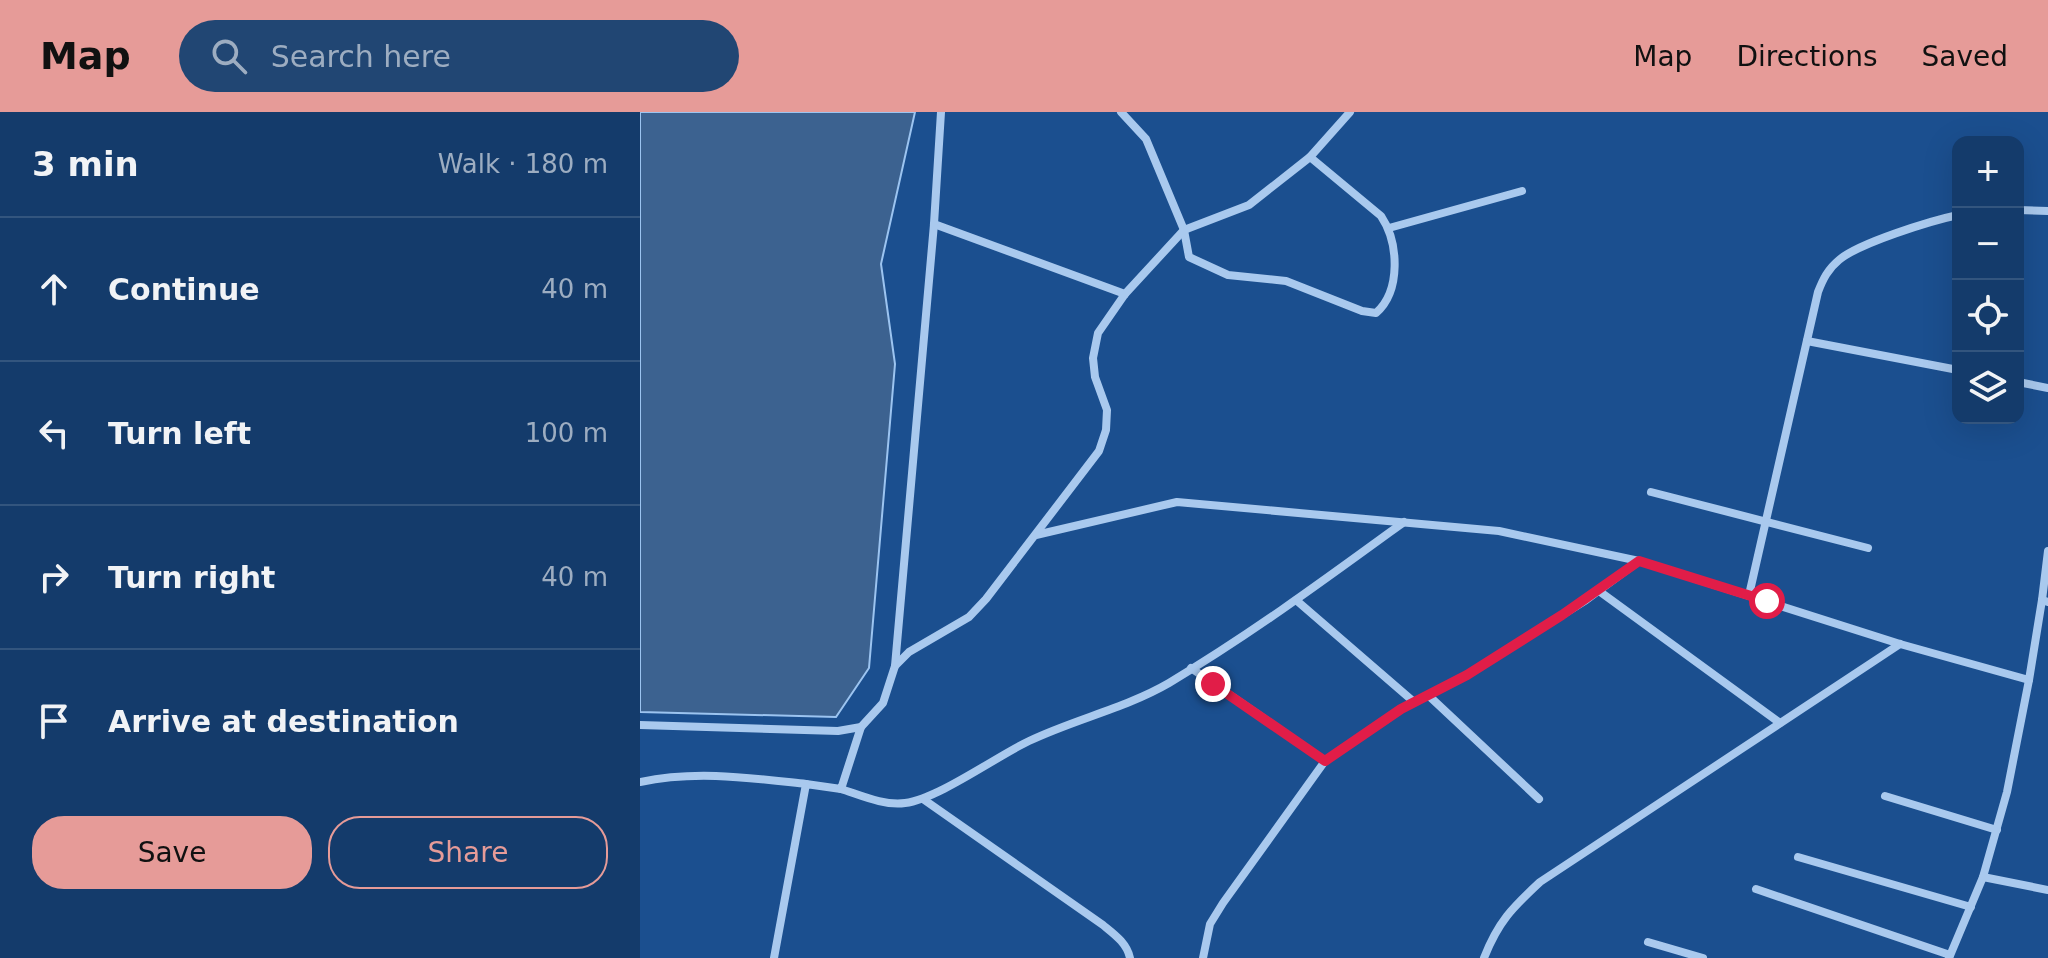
<!DOCTYPE html>
<html lang="en">
<head>
<meta charset="utf-8">
<style>
  :root { --surface:#143b6b; --page:#214673; --text:#f1f3f6; --muted:#9dadc1; --line:#33557e; --accent:#e69b98 }
  body { margin:0; font-family:"DejaVu Sans",sans-serif; background:var(--page); color:var(--text) }
  .controls { position:absolute; right:24px; top:24px; display:grid; overflow:hidden; border-radius:16px; box-shadow:0 8px 32px #0002 }
  .controls button { width:72px; height:72px; display:grid; place-items:center; padding:0; border:0; border-bottom:2px solid var(--line); background:var(--surface); color:var(--text); font:40px sans-serif }
  .stop { position:absolute; width:24px; height:24px; margin:-18px; border:6px solid #e11d48; border-radius:50%; background:#fff }
  .stop.end { background:#e11d48; border-color:#fff; box-shadow:0 2px 8px #0008 }
  .list { margin:0; padding:0; list-style:none }
  h2 { display:flex; justify-content:space-between; align-items:center; height:104px; margin:0; padding:0 32px; font-size:34px }
  h2 small { font-size:26px; font-weight:400; color:var(--muted) }
  .list li { display:grid; grid-template-columns:52px 1fr auto; gap:24px; align-items:center; box-sizing:border-box; height:144px; padding:0 32px; border-top:2px solid var(--line) }
  .list b { display:block; font-size:30px; white-space:nowrap }
  .list em { font-size:26px; font-style:normal; color:var(--muted) }
  .actions { display:flex; gap:16px; padding:24px 32px }
  .actions a { flex:1; padding:18px 0; border:2px solid var(--accent); border-radius:32px; text-align:center; font-size:28px; color:var(--accent) }
  .actions .main { background:var(--accent); color:#111 }
  .icon { flex:none; width:44px; height:44px; fill:none; stroke:currentColor; stroke-width:2; stroke-linecap:round; stroke-linejoin:round }
  .map { position:relative; flex:none; width:1408px; height:846px; overflow:hidden }
  header { display:flex; align-items:center; gap:48px; box-sizing:border-box; height:112px; padding:0 40px; background:var(--accent); color:#111 }
  header strong { font-size:38px }
  nav { display:flex; gap:44px; margin-inline-start:auto; font-size:28px }
  .search { width:560px; height:72px; background:var(--page); display:flex; align-items:center; gap:20px; box-sizing:border-box; padding:0 28px; border-radius:44px; color:var(--muted); font-size:30px }
  main { display:flex }
  aside { flex:1; background:var(--surface) }
  .map>svg:first-child { display:block }
  .water { fill:#3c6290; stroke:#9cc4f0; stroke-width:2 }
  .lines { fill:none; stroke-linecap:round; stroke-linejoin:round }
  .minor { stroke:#a9c9ee; stroke-width:8 }
  .route { stroke:#e11d48; stroke-width:10 }
</style>
</head>
<body>
<header>
<strong>Map</strong>
<div class="search"><svg class="icon" aria-label="search" viewBox="0 0 24 24"><circle cx="10" cy="10" r="6"/><path d="M15 15l6 6"/></svg>Search here</div>
<nav><a>Map</a><a>Directions</a><a>Saved</a></nav>
</header>
<main>
<aside>
<h2>3 min<small>Walk · 180 m</small></h2>
<ul class="list">
<li><svg class="icon" aria-label="ahead" viewBox="0 0 24 24"><path d="M12 20V5M6 11l6-6 6 6"/></svg><div><b>Continue</b></div><em>40 m</em></li>
<li><svg class="icon" aria-label="left" viewBox="0 0 24 24"><path d="M17 20v-9H6M10 6l-5 5 5 5"/></svg><div><b>Turn left</b></div><em>100 m</em></li>
<li><svg class="icon" aria-label="right" viewBox="0 0 24 24"><path d="M7 20v-9h11M14 6l5 5-5 5"/></svg><div><b>Turn right</b></div><em>40 m</em></li>
<li><svg class="icon" aria-label="arrive" viewBox="0 0 24 24"><path d="M6 21V4h12l-3 4 3 4H6"/></svg><div><b>Arrive at destination</b></div></li>
</ul>
<div class="actions"><a class="main">Save</a><a>Share</a></div>
</aside>
<div class="map">
<svg width="1408" height="846" viewBox="0 0 1408 846">
  <rect width="100%" height="100%" fill="#1b4f8f"/>
  <polygon class="water" points="0,0 275,0 241,152 255,252 229,556 196,605 0,600"/>
  <g class="lines">
    <g class="minor">
      <path d="M481 0 506 27 544 118 549 145 588 163 646 169 722 199 736 201C761 179 759 131 741 104L670 45"/>
      <polyline points="1378,98 1408,99"/>
      <polyline points="294,112 485,182"/>
      <polyline points="749,116 882,79"/>
      <polyline points="1167,229 1318,258"/>
      <polyline points="1378,270 1408,276"/>
      <polyline points="1011,380 1228,436"/>
      <polyline points="396,423 537,390 859,419 999,449 1260,532 1389,568 1402,488 1408,490"/>
      <polyline points="959,479 1140,611"/>
      <path d="M1109 483 1178 180C1183 167 1188 157 1199 148 1219 131 1290 109 1318 103"/>
      <polyline points="656,488 774,590"/>
      <polyline points="1402,488 1408,439"/>
      <polyline points="255,554 294,112 301,0"/>
      <polyline points="551,556 685,649"/>
      <polyline points="788,583 899,687"/>
      <polyline points="0,613 198,619 221,615 243,591 255,554 269,540 329,505 346,487 459,339 466,318 467,298 455,265 453,246 458,221 485,182 544,118 609,93 670,45 710,0"/>
      <path d="M0 670C56 658 111 666 166 672"/>
      <path d="M201 677C220 683 244 694 265 691 298 687 357 644 389 629 435 607 486 596 529 571 611 522 687 466 764 410"/>
      <polyline points="1245,684 1357,718"/>
      <path d="M283 687 463 813C474 822 487 831 490 846"/>
      <polyline points="1158,745 1331,795"/>
      <polyline points="1343,765 1367,680 1389,568"/>
      <polyline points="1116,777 1310,843"/>
      <polyline points="1008,830 1063,846"/>
      <polyline points="134,846 166,672 201,677 221,615"/>
      <polyline points="563,846 570,812 583,791 685,649 761,597 827,563 946,488 999,449"/>
      <path d="M844 846C858 810 872 796 900 770L1260 532"/>
      <polyline points="1309,846 1343,765 1408,778"/>
    </g>
  </g>
  <g class="lines">
    <polyline class="route" points="573,572 685,649 761,597 827,563 922,503 999,449 1127,489"/>
  </g>
</svg>
<div class="controls">
<button>+</button>
<button>−</button>
<button><svg class="icon" aria-label="locate" viewBox="0 0 24 24"><circle cx="12" cy="12" r="6"/><path d="M12 2v4M12 18v4M2 12h4M18 12h4"/></svg></button>
<button><svg class="icon" aria-label="layers" viewBox="0 0 24 24"><path d="M12 4l9 5-9 5-9-5zM3 14l9 5 9-5"/></svg></button>
</div>
<div class="stop" style="left:1127px;top:489px"></div>
<div class="stop end" style="left:573px;top:572px"></div>
</div>
</main>
</body>
</html>
